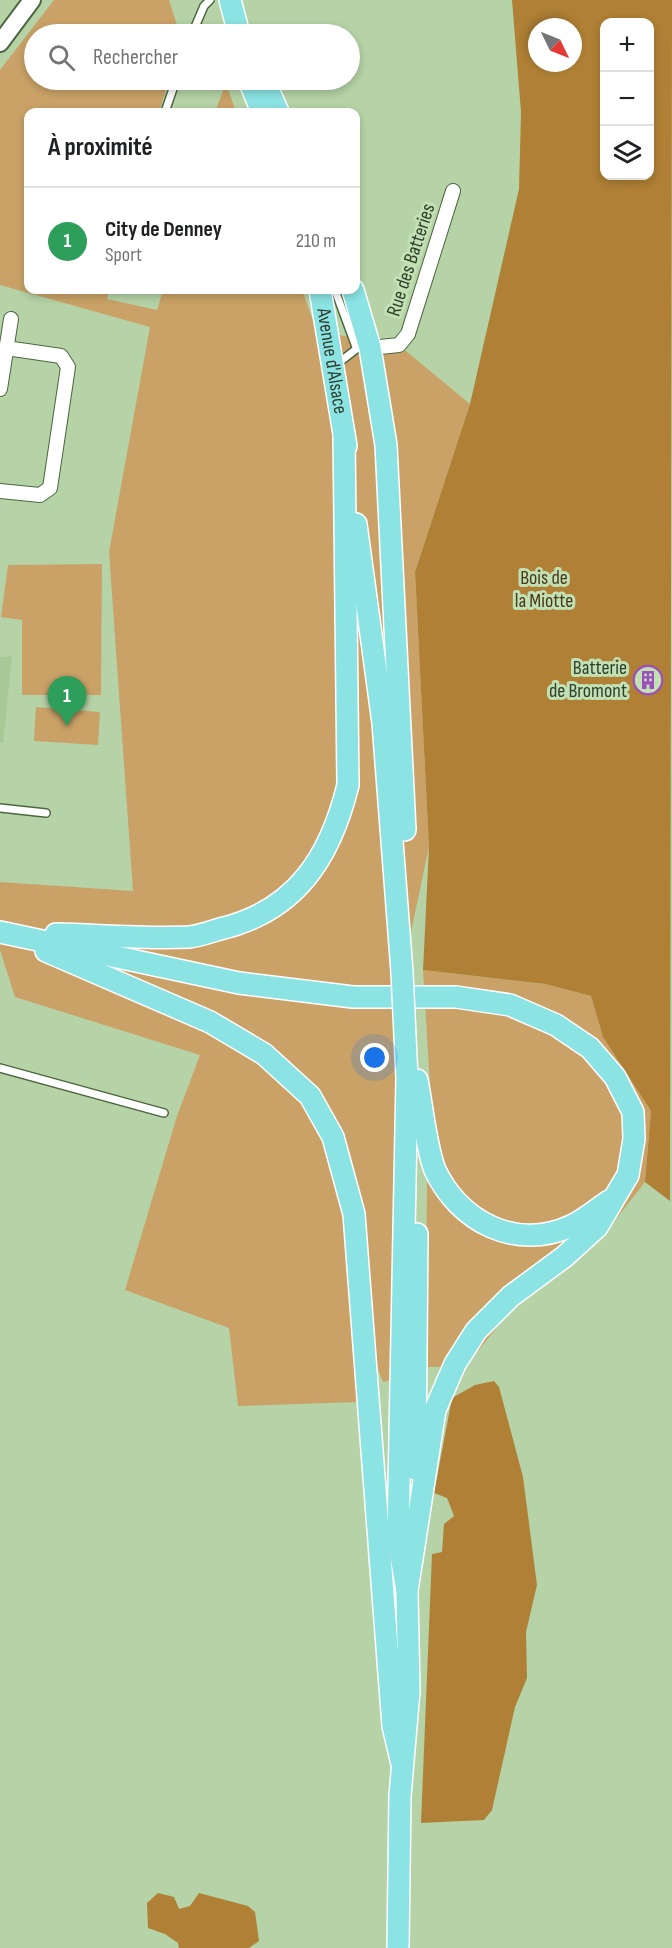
<!DOCTYPE html>
<html lang="fr">
<head>
<meta charset="utf-8">
<style>
  :root { --surface:#fff; --page:#f2f2f2; --text:#202124; --muted:#757577; --line:#e0e0e0; --accent:#0b8043 }
  body { margin:0; font-family:"Sofia Sans Condensed",sans-serif; background:var(--page); color:var(--text) }
  .controls { position:absolute; right:18px; top:18px; display:grid; overflow:hidden; border-radius:12px; box-shadow:0 3px 9px #0003 }
  .controls button { width:54px; height:54px; display:grid; place-items:center; padding:0; border:0; border-bottom:2px solid var(--line); background:var(--surface); color:var(--text); font:30px sans-serif }
  .compass { position:absolute; left:528px; top:18px; width:54px; height:54px; border-radius:50%; background:var(--surface); box-shadow:0 3px 9px #0003; rotate:133deg }
  .you { position:absolute; left:375px; top:1058px; width:21px; height:21px; margin:-15px; border:4px solid #fff; border-radius:50%; background:#1a73e8; box-shadow:0 0 0 9px #1a73e833 }
  .badge { display:grid; place-items:center; width:39px; height:39px; border-radius:50%; background:var(--accent); color:#fff; font-size:20px; font-weight:700 }
  .pin { position:absolute; translate:-50% -50px; filter:drop-shadow(0 2px 3px #0008) }
  .pin::after { content:''; position:absolute; top:32px; width:21px; height:18px; background:inherit; clip-path:polygon(0 0,100% 0,50% 100%) }
  .list { margin:0; padding:0; list-style:none }
  h2 { display:flex; justify-content:space-between; align-items:center; height:78px; margin:0; padding:0 24px; font-size:26px }
  h2 small { font-size:20px; font-weight:400; color:var(--muted) }
  .list li { display:grid; grid-template-columns:39px 1fr auto; gap:18px; align-items:center; box-sizing:border-box; height:108px; padding:0 24px; border-top:2px solid var(--line) }
  .list b { display:block; font-size:22px; white-space:nowrap }
  .list p { margin:0; font-size:20px; white-space:nowrap; color:var(--muted) }
  .list em { font-size:20px; font-style:normal; color:var(--muted) }
  .icon { flex:none; width:33px; height:33px; fill:none; stroke:currentColor; stroke-width:2; stroke-linecap:round; stroke-linejoin:round }
  .map { position:relative; flex:none; width:672px; height:1948px; overflow:hidden }
  .search { position:absolute; background:var(--surface); box-shadow:0 3px 9px #0003; left:24px; top:24px; width:336px; height:66px; display:flex; align-items:center; gap:15px; box-sizing:border-box; padding:0 21px; border-radius:33px; color:var(--muted); font-size:22px }
  .panel { position:absolute; background:var(--surface); box-shadow:0 3px 9px #0003; left:24px; top:108px; width:336px; height:186px; border-radius:12px }
  .map>svg:first-child { display:block }
  .built { fill:#a7c996 }
  .green { fill:#caa267 }
  .forest { fill:#af8035; fill-rule:evenodd }
  .lines { fill:none; stroke-linecap:round; stroke-linejoin:round }
  .service-casing { stroke:#4c673f; stroke-width:10 }
  .minor-casing { stroke:#4c673f; stroke-width:16 }
  .tertiary-casing { stroke:#4c673f; stroke-width:20 }
  .primary-casing { stroke:#fff; stroke-width:24 }
  .service { stroke:#fff; stroke-width:7 }
  .minor { stroke:#fff; stroke-width:14 }
  .tertiary { stroke:#fff; stroke-width:16 }
  .primary { stroke:#8ce3e3; stroke-width:21 }
  .primary-bridge-casing { stroke:#fff; stroke-width:24; stroke-linecap:butt }
  .primary-bridge { stroke:#8ce3e3; stroke-width:21 }
  .labels { text-anchor:middle; dominant-baseline:central; stroke-width:6; stroke-linejoin:round; paint-order:stroke }
  .street-label { font-size:20px; fill:#313e2c; stroke:#c1e0b3 }
  .park-label { font-size:20px; fill:#4c3718; stroke:#c1e0b3 }
  .poi-label { font-size:20px; fill:#313e2c; stroke:#c1e0b3; text-anchor:end }
</style>
</head>
<body>
<div class="map">
<svg width="672" height="1948" viewBox="0 0 672 1948">
  <rect width="100%" height="100%" fill="#b5d3a6"/>
  <polygon class="built" points="12,656 3,743 0,743 0,657"/>
  <g class="green">
    <polygon points="54,0 169,0 180,34 34,34 34,80 169,80 159,112 28,112 28,290 109,290 107,299 157,310 163,290 302,290 316,329 406,351 470,404 415,572 429,847 395,1007 398,1061 391,1380 383,1382 372,1354 357,1402 238,1406 229,1328 125,1290 177,1116 200,1055 15,997 0,950 0,882 133,891 109,552 150,327 0,285 0,70"/>
    <polygon points="226,83 236,112 215,112"/>
    <polygon points="102,564 101,695 22,695 22,620 1,617 8,565"/>
    <polygon points="36,707 100,712 98,745 34,741"/>
    <polygon points="423,970 545,984 591,996 603,1037 651,1111 645,1182 608,1229 515,1305 473,1357 440,1367 425,1367 427,1187 432,1119"/>
  </g>
  <g class="forest">
    <path d="M512 0H672L670 1201 645 1182 651 1111 603 1037 591 996 545 984 423 970 429 847 415 572 470 404 519 189 521 112ZM604 22H650V176H604ZM537 27H573V63H537Z"/>
    <polygon points="494,1381 499,1387 523,1477 537,1585 526,1632 527,1678 515,1707 492,1810 484,1820 421,1823 432,1554 442,1552 444,1524 454,1516 447,1498 434,1493 452,1398 475,1385"/>
    <polygon points="158,1893 174,1897 179,1909 190,1906 199,1893 248,1906 255,1912 259,1941 249,1948 179,1948 178,1943 165,1934 148,1928 147,1903"/>
  </g>
  <g class="lines">
    <g class="service-casing">
      <g id="service">
        <polyline points="192,34 204,6 210,0"/>
        <polyline points="165,112 176,80"/>
        <polyline points="335,290 356,347"/>
        <polyline points="337,364 359,347"/>
        <polyline points="0,808 46,813"/>
        <polyline points="0,1068 164,1113"/>
      </g>
    </g>
    <g class="minor-casing">
      <g id="minor">
        <polyline points="370,348 399,345 408,334 453,191"/>
        <polyline points="0,389 11,319"/>
        <polyline points="0,491 40,495 50,488 68,367 61,356 6,348"/>
      </g>
    </g>
    <g class="tertiary-casing">
      <polyline id="tertiary" points="0,43 32,0"/>
    </g>
    <g class="primary-casing">
      <g id="primary">
        <polyline points="230,0 239,34"/>
        <polyline points="249,80 262,112"/>
        <polyline points="264,80 278,112"/>
        <path id="s1" d="M320 290 346 446"/>
        <polyline points="353,290 370,348 386,445 405,830"/>
        <polyline points="356,524 383,723 402,972"/>
        <polyline points="0,932 239,983 353,997 456,997 510,1005 556,1025 590,1048 615,1077 633,1112 634,1139 628,1175 597,1227 564,1257 511,1296 476,1331 455,1364 435,1410 407,1591"/>
        <path d="M56 934C100 935 145 939 189 937 199 936 210 932 220 929 296 911 330 858 348 785L344 434"/>
        <polyline points="46,951 210,1022 264,1054 310,1096 333,1137 354,1214 393,1726 402,1764"/>
        <path d="M417 1080C422 1105 426 1148 435 1170 459 1222 516 1251 571 1226 584 1220 597 1209 609 1201"/>
        <polyline points="415,1469 417,1234"/>
        <polyline points="398,1948 400,1796 409,1691 407,1591 398,1538 407,1078 404,1015"/>
      </g>
    </g>
    <use href="#service" class="service"/>
    <use href="#minor" class="minor"/>
    <use href="#tertiary" class="tertiary"/>
    <use href="#primary" class="primary"/>
    <g class="primary-bridge-casing">
      <polyline id="primary-bridge" points="402,972 404,1015"/>
    </g>
    <use href="#primary-bridge" class="primary-bridge"/>
  </g>
  <defs>
    <g id="building-ring" transform="scale(1.5)"><circle r="9.5" fill="#c1e0b3" stroke="#9e4dbd" stroke-width="1.5"/><path d="M-4-6H4V6H1V3H-1V6H-4ZM-2.5-4.3h1.7v1.8h-1.7ZM.8-4.3h1.7v1.8H.8ZM-2.5-1h1.7V.8h-1.7ZM.8-1h1.7V.8H.8Z" fill="#9e4dbd"/></g>
  </defs>
  <g fill-rule="evenodd">
    <use href="#building-ring" x="648" y="680"/>
  </g>
  <g class="labels">
    <g class="street-label">
      <text transform="translate(411 260) rotate(-72)">Rue des Batteries</text>
      <text stroke="none"><textPath href="#s1" startOffset="72">Avenue d'Alsace</textPath></text>
    </g>
    <g class="park-label">
      <text x="544" y="578">Bois de<tspan x="544" dy="23">la Miotte</tspan></text>
    </g>
    <g class="poi-label">
      <text x="627" y="668">Batterie<tspan x="627" dy="23">de Bromont</tspan></text>
    </g>
  </g>
</svg>
<div class="controls">
<button>+</button>
<button>−</button>
<button><svg class="icon" aria-label="layers" viewBox="0 0 24 24"><path d="M12 4l9 5-9 5-9-5zM3 14l9 5 9-5"/></svg></button>
</div>
<svg class="compass" viewBox="-18 -18 36 36"><path d="M0-13l5 13h-10z" fill="#e53935"/><path d="M0 13l5-13h-10z" fill="#757577"/></svg>
<div class="you"></div>
<div class="pin badge" style="left:67px;top:726px;background:#2e9e5b">1</div>
<div class="search"><svg class="icon" aria-label="search" viewBox="0 0 24 24"><circle cx="10" cy="10" r="6"/><path d="M15 15l6 6"/></svg>Rechercher</div>
<section class="panel">
<h2>À proximité<small></small></h2>
<ul class="list">
<li><span class="badge" style="background:#2e9e5b">1</span><div><b>City de Denney</b><p>Sport</p></div><em>210 m</em></li>
</ul>
</section>
</div>
</body>
</html>
